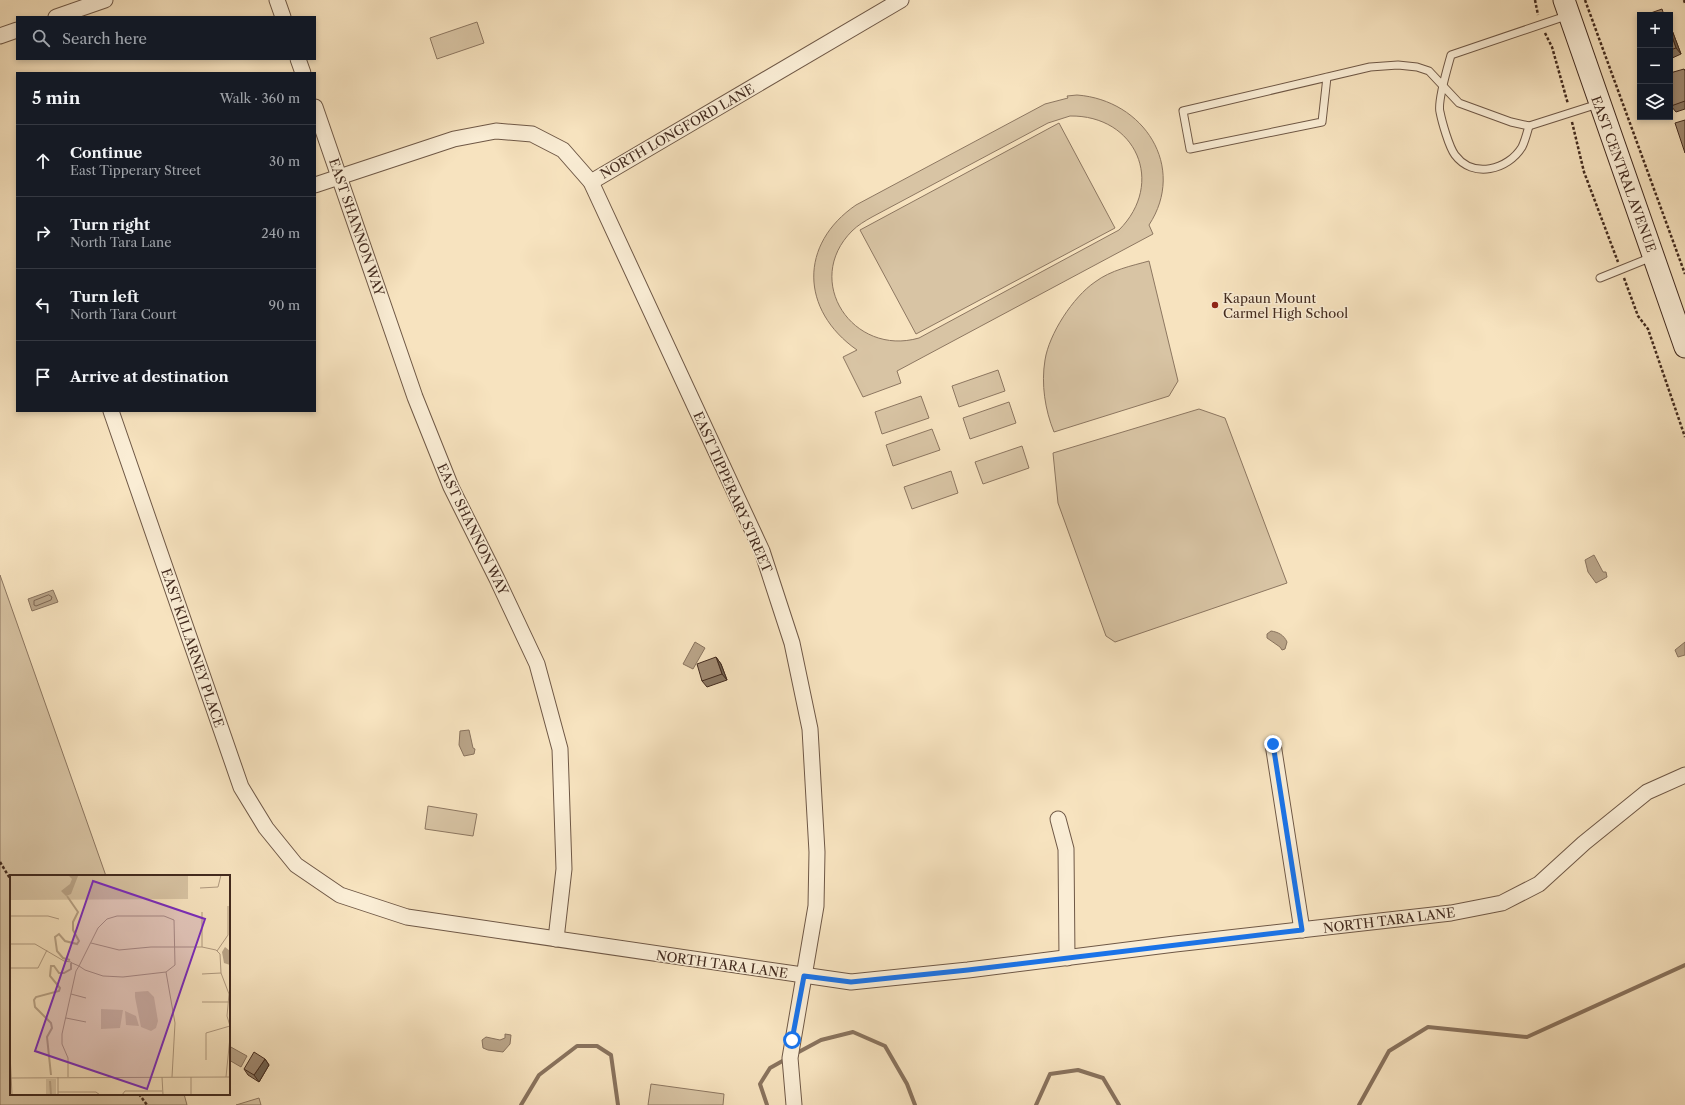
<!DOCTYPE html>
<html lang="en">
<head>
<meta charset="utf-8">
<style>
  :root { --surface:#171b24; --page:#20242c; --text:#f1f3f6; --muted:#9ea1a6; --line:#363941 }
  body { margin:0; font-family:"Libre Caslon Text",serif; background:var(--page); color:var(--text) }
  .controls { position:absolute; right:12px; top:12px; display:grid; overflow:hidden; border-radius:0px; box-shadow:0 2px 6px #0003 }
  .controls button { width:36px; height:36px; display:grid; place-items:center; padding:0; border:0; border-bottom:1px solid var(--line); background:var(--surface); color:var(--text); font:20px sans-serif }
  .stop { position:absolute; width:12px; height:12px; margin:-9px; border:3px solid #1a73e8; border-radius:50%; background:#fff }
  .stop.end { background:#1a73e8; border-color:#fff; box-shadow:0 1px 4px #0008 }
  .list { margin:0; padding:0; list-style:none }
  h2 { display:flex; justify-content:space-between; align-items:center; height:52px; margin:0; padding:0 16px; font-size:17px }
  h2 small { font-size:13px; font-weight:400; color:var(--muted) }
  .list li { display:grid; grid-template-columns:26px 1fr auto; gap:12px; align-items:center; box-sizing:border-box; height:72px; padding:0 16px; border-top:1px solid var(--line) }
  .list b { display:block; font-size:15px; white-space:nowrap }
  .list p { margin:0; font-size:13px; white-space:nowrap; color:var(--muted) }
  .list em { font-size:13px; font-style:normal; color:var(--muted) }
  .icon { flex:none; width:22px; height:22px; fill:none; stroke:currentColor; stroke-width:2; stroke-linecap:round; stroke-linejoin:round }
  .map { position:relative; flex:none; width:1685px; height:1105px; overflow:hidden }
  .search { position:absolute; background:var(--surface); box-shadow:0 2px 6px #0003; left:16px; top:16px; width:300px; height:44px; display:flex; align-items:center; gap:10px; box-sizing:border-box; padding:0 14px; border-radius:0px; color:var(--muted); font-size:15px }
  .panel { position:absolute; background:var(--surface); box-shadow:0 2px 6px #0003; left:16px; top:72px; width:300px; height:340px; border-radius:0px }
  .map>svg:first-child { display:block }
  .green { fill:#d8c4a4; stroke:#8d7761; fill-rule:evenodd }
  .water { fill:#b9a488; stroke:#89735e }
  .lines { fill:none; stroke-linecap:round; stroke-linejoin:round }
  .shore { stroke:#7e6753; stroke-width:1 }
  .stream { stroke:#89735e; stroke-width:4 }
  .lane-casing { stroke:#6f5846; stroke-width:9 }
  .street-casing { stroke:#6f5846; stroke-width:17 }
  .secondary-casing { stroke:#422a1e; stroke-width:23 }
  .path { stroke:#422a1e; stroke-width:2.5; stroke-dasharray:3 2; stroke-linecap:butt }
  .lane { stroke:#faedd5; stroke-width:7 }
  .street { stroke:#faedd5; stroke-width:15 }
  .secondary { stroke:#faedd5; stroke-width:21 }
  .wall { fill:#8a7762; stroke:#422a1e }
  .shaded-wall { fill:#706150; stroke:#422a1e }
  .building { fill:#a08a72; stroke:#422a1e }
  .route { stroke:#1a73e8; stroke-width:5 }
  .poi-dot { fill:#8f2418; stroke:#faedd5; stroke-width:1.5 }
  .labels { text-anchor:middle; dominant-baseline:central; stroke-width:3; stroke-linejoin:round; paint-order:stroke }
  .street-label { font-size:13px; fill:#422a1e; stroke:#faedd5 }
  .poi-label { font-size:13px; fill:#422a1e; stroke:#faedd5; text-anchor:start }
  .inset-river { fill:none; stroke:#b9a488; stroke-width:2 }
  .inset-road { fill:none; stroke:#af997f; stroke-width:1 }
  .view { fill:#7b2cbf; fill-opacity:0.15; stroke:#7b2cbf; stroke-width:2 }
  .inset-edge { fill:none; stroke:#422a1e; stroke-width:2 }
</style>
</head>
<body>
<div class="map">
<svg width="1685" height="1105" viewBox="0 0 1685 1105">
  <rect width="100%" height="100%" fill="#f7e3bf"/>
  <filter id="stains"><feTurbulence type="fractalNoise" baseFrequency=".005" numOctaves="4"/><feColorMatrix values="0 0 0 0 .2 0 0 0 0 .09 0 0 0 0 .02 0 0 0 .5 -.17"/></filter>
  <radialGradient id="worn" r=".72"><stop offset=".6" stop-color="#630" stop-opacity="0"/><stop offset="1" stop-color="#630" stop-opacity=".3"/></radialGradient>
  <g class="green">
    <polygon points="477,22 484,43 437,59 430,38"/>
    <path d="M1077 95C1144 100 1187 167 1149 225L1153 234 897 371 901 383 863 397 843 357 857 350C800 310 799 244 856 205L1045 104 1068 98 1067 96ZM1070 116C1136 115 1166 183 1119 230L919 338C853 357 802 281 852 231 858 225 865 221 872 217L1048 123Z"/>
    <polygon points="1059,123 1115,228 916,334 860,230"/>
    <path d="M1149 261 1178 381 1169 396 1054 432C1045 410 1041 384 1045 360 1049 334 1073 297 1095 282 1111 270 1131 266 1149 261Z"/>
    <polygon points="998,370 1005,391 959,407 952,386"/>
    <polygon points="921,396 929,418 882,434 875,412"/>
    <polygon points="1009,402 1016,423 970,439 963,418"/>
    <polygon points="1199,409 1225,418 1287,583 1115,642 1106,636 1058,503 1053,453"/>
    <polygon points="932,429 940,450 893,466 886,445"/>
    <polygon points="1022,446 1029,468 983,484 975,462"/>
    <polygon points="951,471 958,493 912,509 904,487"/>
    <polygon points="0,575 106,876 11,876 11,1094 184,1094 187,1105 0,1105"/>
    <polygon points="428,806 477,814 473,836 425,829"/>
    <polygon points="651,1084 724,1094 723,1105 648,1105"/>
    <polygon points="259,1098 261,1105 236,1105"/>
  </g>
  <g class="water">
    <polygon points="1594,555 1603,572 1606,572 1607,577 1596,583 1588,572 1585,560"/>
    <polygon points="53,590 58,602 32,611 28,599"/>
    <path d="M1271 631C1278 632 1284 635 1287 642L1285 649 1282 650 1280 647 1267 638V634Z"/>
    <polygon points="695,642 705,648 693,669 683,664"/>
    <polygon points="1685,642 1685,655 1678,657 1675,650"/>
    <polygon points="469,730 473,748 475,749 474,754 464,756 459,745 460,731"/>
    <polygon points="505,1034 511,1035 510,1044 503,1052 488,1050 483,1048 482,1040 486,1037 500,1040 505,1038"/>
    <polygon points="229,1046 247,1056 241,1067 229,1060"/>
  </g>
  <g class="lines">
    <polygon class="shore" points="49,595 52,597 51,600 36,606 34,605 34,601"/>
    <g class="stream">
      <polyline points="795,1054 821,1040 853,1032 885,1046 907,1084 915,1105"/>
      <polyline points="521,1105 539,1075 577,1046 597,1046 611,1055 618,1105"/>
      <polyline points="767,1105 760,1084 770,1068 786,1059"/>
      <polyline points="1036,1105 1050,1074 1078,1070 1103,1078 1119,1105"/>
      <polyline points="1359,1105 1389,1051 1428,1027 1527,1037 1685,965"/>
    </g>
    <g class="lane-casing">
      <g id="lane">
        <polyline points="1327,77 1322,122 1190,149 1183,111 1370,67 1398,65 1417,67 1429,71 1459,103 1511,122 1529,126 1598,104"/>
        <path d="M1529 126C1527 133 1525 141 1522 147 1508 170 1473 179 1455 155 1449 147 1442 122 1440 112 1437 102 1448 66 1451 55L1569 15"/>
        <polyline points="1600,278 1652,257"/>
      </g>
    </g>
    <g class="street-casing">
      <g id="street">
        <polyline points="277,0 283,17"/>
        <polyline points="56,17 105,0"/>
        <polyline points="0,36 17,30"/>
        <polyline points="298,59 303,73"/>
        <polyline points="315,107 415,397 451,487 497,579 537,664 560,749 564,869 556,939"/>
        <polyline points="591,182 901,0"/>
        <polyline points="315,185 454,139 496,131 532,134 563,150 591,182 762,551 792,643 810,729 817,852 816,906 790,1058 794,1105"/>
        <polyline points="111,411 241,787 266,828 296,865 340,895 407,917 851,982 968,970 1175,944 1451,913 1502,903 1539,884 1584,843 1647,792 1685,775"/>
        <polyline points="1273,744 1302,930"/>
        <polyline points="1058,819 1066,849 1067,958"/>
      </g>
    </g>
    <g class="secondary-casing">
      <polyline id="secondary" points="1564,0 1685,347"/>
    </g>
    <g class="path">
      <polyline points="1535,0 1538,15"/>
      <polyline points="1585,0 1685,274"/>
      <polyline points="1684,0 1685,3"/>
      <polyline points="1545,33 1552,47 1568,104"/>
      <polyline points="1572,122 1584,172 1618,262"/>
      <polyline points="1624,278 1638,316 1648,329 1685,437"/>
      <polyline points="0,862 11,880"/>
      <polyline points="139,1094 147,1105"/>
    </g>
    <use href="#lane" class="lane"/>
    <use href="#street" class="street"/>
    <use href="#secondary" class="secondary"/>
  </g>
  <g class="wall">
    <polygon points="1670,25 1681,54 1670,59"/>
    <polygon points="1684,69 1685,70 1685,109 1676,112 1671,106"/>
    <polygon points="716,657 721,664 727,680 707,687 702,681"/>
    <polygon points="265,1059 269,1065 259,1082 248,1075 244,1069"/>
  </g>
  <g class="shaded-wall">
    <polygon points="1670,25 1681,54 1676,48 1670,31"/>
    <polygon points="716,657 721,664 727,680 722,674"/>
    <polygon points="265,1059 269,1065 259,1082 254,1075"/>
  </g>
  <g class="building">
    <polygon points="1662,9 1664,15 1645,15"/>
    <polygon points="1670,31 1676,48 1670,50"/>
    <polygon points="1684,69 1685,71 1685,101 1671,106 1670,102 1670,73"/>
    <polygon points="1685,120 1685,153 1675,123"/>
    <polygon points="716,657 722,674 702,681 697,664"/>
    <polygon points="254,1052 265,1059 254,1075 244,1069"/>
  </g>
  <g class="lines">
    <polyline class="route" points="792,1040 804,976 851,982 968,970 1302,930 1273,744"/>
  </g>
  <circle class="poi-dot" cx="1215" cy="305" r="4"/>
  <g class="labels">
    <g class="street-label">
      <text transform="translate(677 131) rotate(-30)">NORTH LONGFORD LANE</text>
      <text transform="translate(1624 174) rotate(70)">EAST CENTRAL AVENUE</text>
      <text transform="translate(357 227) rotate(71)">EAST SHANNON WAY</text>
      <text transform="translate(733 492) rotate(66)">EAST TIPPERARY STREET</text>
      <text transform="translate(473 529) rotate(64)">EAST SHANNON WAY</text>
      <text transform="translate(193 648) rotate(71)">EAST KILLARNEY PLACE</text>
      <text transform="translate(1389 920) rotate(-7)">NORTH TARA LANE</text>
      <text transform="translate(722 964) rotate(8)">NORTH TARA LANE</text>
    </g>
    <g class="poi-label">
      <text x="1223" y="298">Kapaun Mount<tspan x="1223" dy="15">Carmel High School</tspan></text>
    </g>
  </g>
  <g transform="translate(10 875)">
    <rect width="220" height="220" fill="#f7e3bf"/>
    <path d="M0 0H178V24L0 25ZM138 116 144 122 148 146 146 153 141 156 131 152 125 122V117ZM91 134 113 135 110 153 91 154ZM115 136 126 141 129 151 116 150ZM36 204H46V220H36Z" fill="#d8c4a4"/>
    <path d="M58 0 68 1 61 19 56 21 51 16 60 9 62 4ZM215 72 220 76V90L214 88 212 77Z" fill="#b9a488"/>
    <path class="inset-river" d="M57 21 68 37 63 47V55L69 66 67 69 55 66 49 59 45 62 47 76 53 83 60 85M41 200 37 162 42 153 41 148 25 132 24 125 26 122 49 116 50 113 40 101 41 91H44L49 98H54L61 94V88M40 206 41 220"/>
    <path class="inset-road" d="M190 13 208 12 211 0M0 41H38L49 44M0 55V119M81 68 109 75 141 72H192L206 75 210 79 211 98 219 119 217 141 220 151M0 69H25L54 86 61 87 62 88 69 91 75 95 93 101 113 102 156 97 165 90 164 45 154 41H107L97 44 88 53 69 91 66 96 52 159V169L58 183V202M192 72V37M207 76 218 60V31M0 93H28L37 75M156 97 165 148 162 202M192 99 211 98M61 119 76 123M192 127H219M56 143 76 147M0 178 2 220M196 185V158L220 151M48 202V220M152 202 153 220M216 202 220 162M0 203 220 202M48 217H86L90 220M112 220 115 216H152M181 220V202"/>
    <path class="view" d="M83 6 195 44 137 214 25 176Z"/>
    <rect width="220" height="220" class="inset-edge"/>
  </g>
  <rect width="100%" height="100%" filter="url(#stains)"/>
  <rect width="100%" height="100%" fill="url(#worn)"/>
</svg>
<div class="controls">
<button>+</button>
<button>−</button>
<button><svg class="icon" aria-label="layers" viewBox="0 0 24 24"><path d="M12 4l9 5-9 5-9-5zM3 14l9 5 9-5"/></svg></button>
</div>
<div class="stop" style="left:792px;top:1040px"></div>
<div class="stop end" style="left:1273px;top:744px"></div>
<div class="search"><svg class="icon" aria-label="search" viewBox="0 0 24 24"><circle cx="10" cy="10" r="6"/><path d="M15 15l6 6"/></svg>Search here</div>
<section class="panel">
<h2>5 min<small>Walk · 360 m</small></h2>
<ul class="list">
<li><svg class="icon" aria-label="ahead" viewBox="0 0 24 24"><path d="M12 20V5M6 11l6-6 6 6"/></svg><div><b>Continue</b><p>East Tipperary Street</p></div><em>30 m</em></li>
<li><svg class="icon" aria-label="right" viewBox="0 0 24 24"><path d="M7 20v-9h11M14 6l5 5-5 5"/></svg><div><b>Turn right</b><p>North Tara Lane</p></div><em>240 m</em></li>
<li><svg class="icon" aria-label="left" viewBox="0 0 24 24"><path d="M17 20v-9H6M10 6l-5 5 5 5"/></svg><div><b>Turn left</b><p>North Tara Court</p></div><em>90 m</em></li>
<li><svg class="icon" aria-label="arrive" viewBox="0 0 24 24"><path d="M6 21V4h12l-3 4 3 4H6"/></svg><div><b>Arrive at destination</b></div></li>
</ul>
</section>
</div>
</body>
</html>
